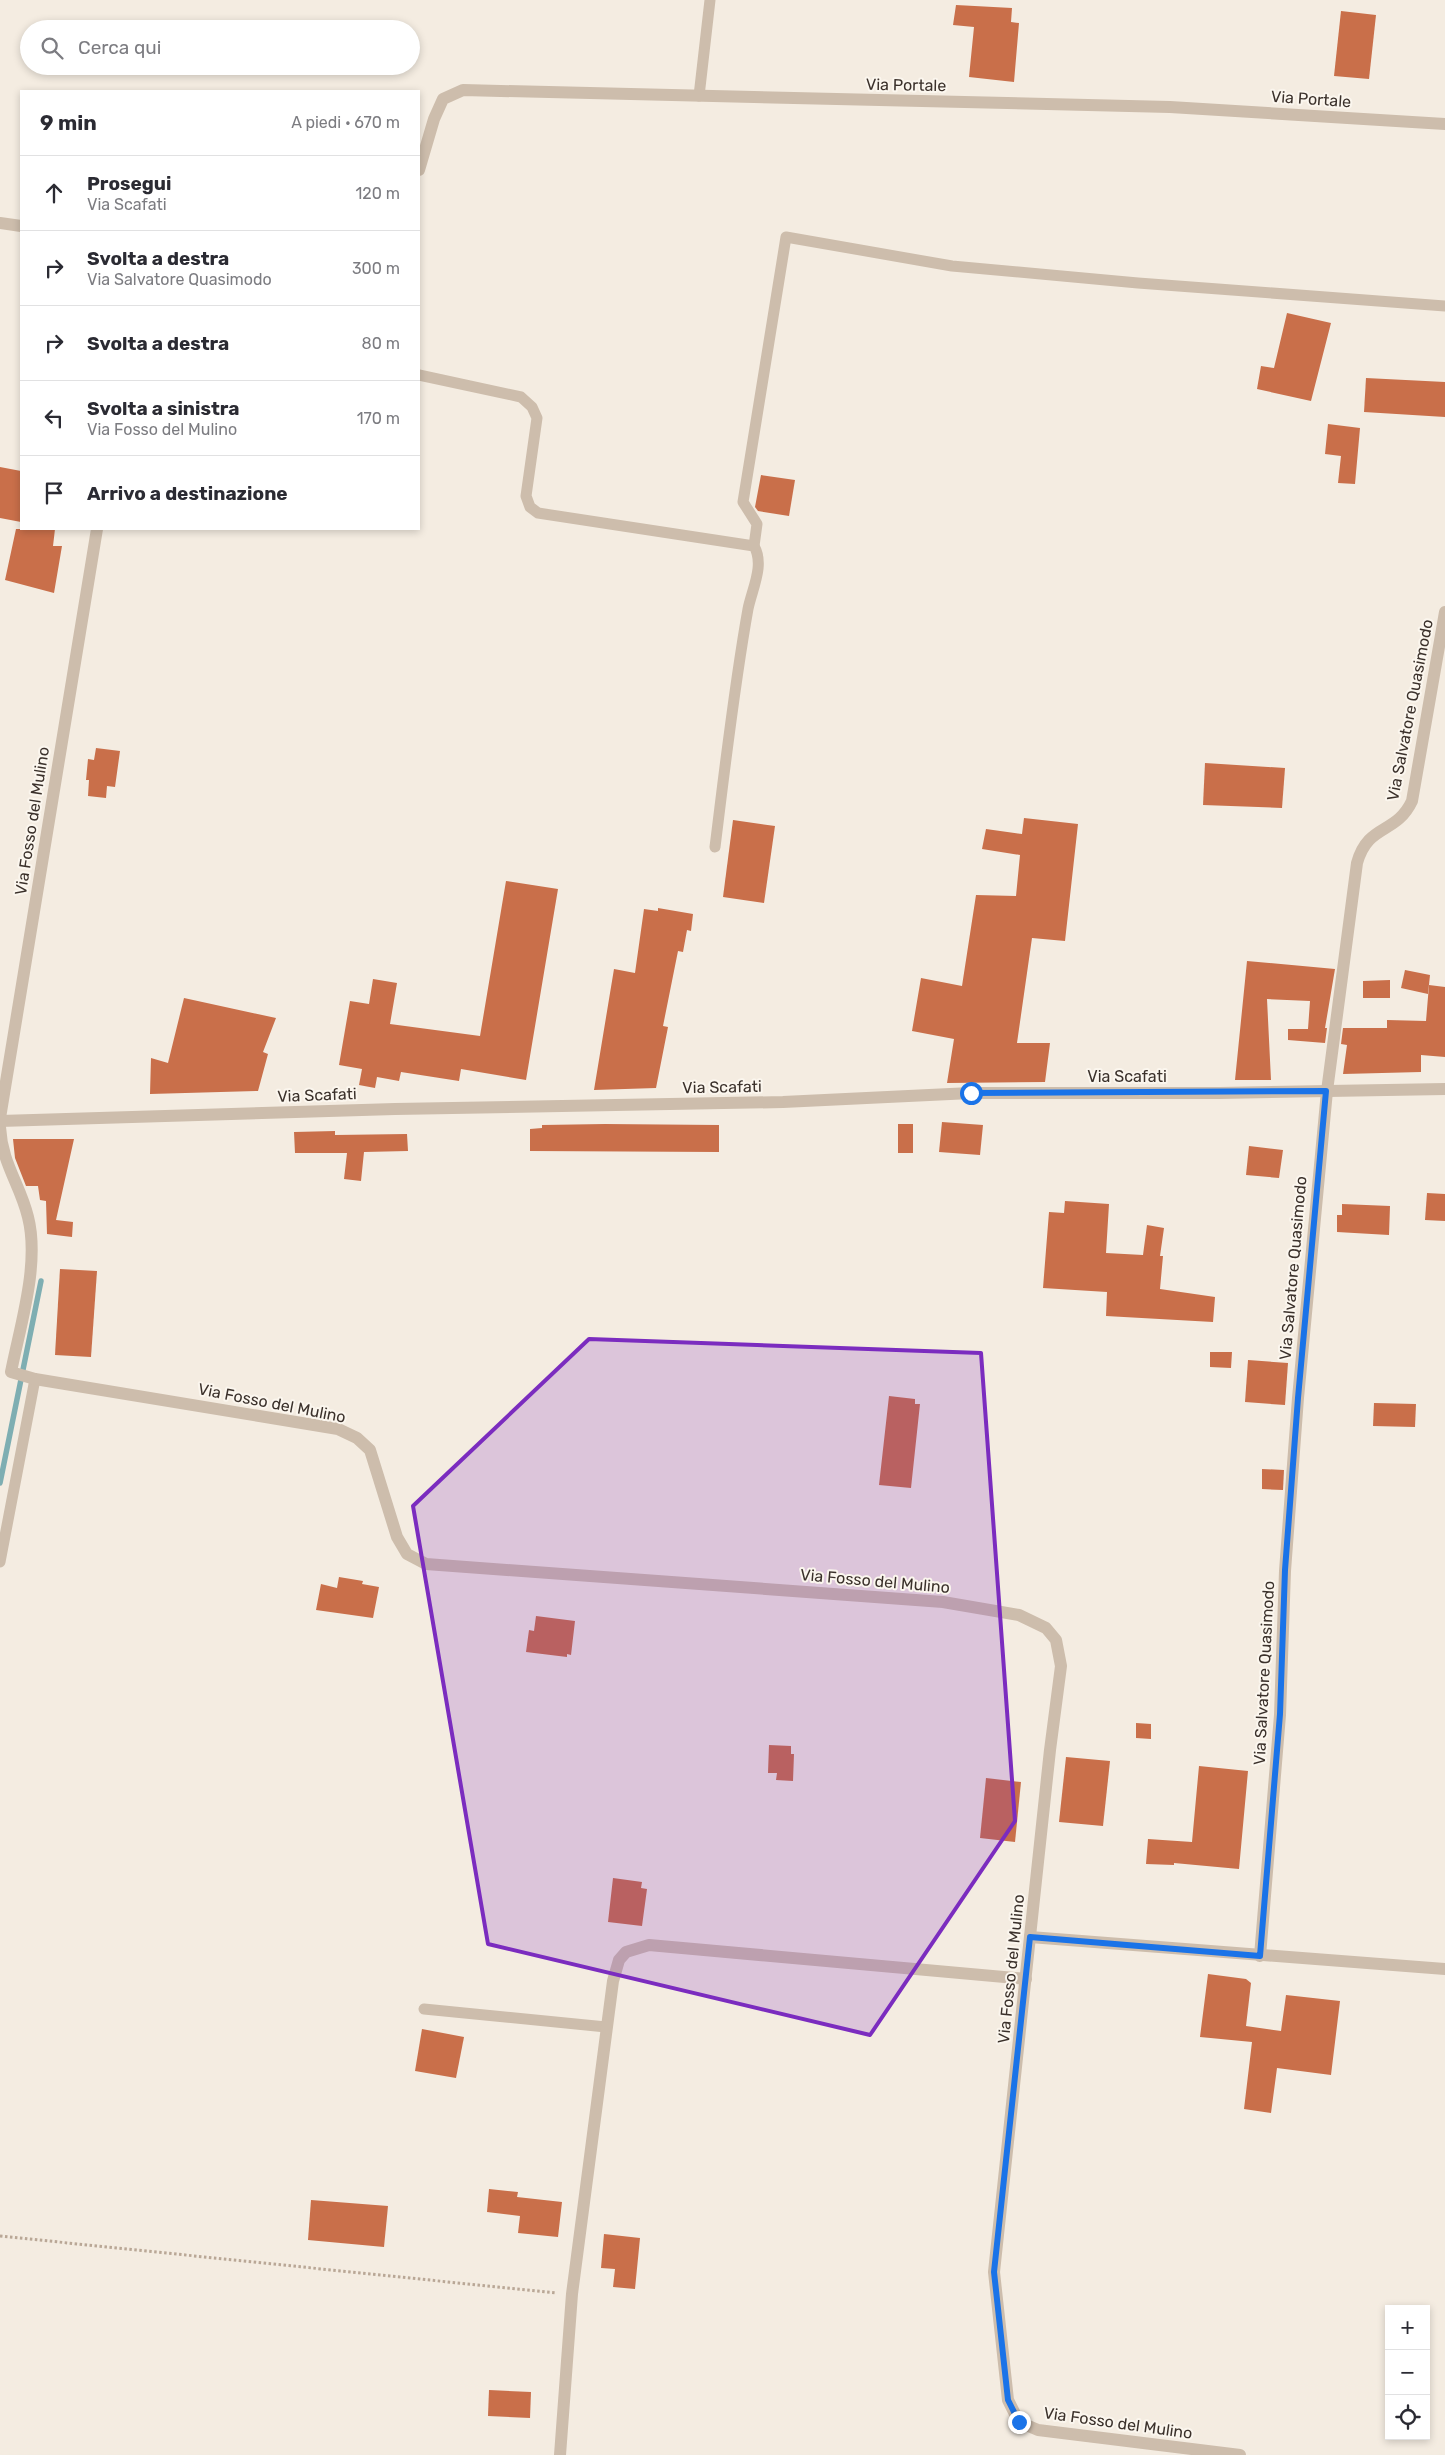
<!DOCTYPE html>
<html lang="it">
<head>
<meta charset="utf-8">
<style>
  :root { --surface:#fff; --page:#f7f7f7; --text:#2b2b33; --muted:#7c7c81; --line:#e1e1e2 }
  body { margin:0; font-family:Rubik,sans-serif; background:var(--page); color:var(--text) }
  .controls { position:absolute; right:15px; bottom:15px; display:grid; overflow:hidden; border-radius:0px; box-shadow:0 2px 8px #0003 }
  .controls button { width:45px; height:45px; display:grid; place-items:center; padding:0; border:0; border-bottom:1px solid var(--line); background:var(--surface); color:var(--text); font:25px sans-serif }
  .stop { position:absolute; width:15px; height:15px; margin:-11px; border:4px solid #1a73e8; border-radius:50%; background:#fff }
  .stop.end { background:#1a73e8; border-color:#fff; box-shadow:0 1px 5px #0008 }
  .list { margin:0; padding:0; list-style:none }
  h2 { display:flex; justify-content:space-between; align-items:center; height:65px; margin:0; padding:0 20px; font-size:21px }
  h2 small { font-size:16px; font-weight:400; color:var(--muted) }
  .list li { display:grid; grid-template-columns:32px 1fr auto; gap:15px; align-items:center; box-sizing:border-box; height:75px; padding:0 20px; border-top:1px solid var(--line) }
  .list b { display:block; font-size:19px; white-space:nowrap }
  .list p { margin:0; font-size:16px; white-space:nowrap; color:var(--muted) }
  .list em { font-size:16px; font-style:normal; color:var(--muted) }
  .icon { flex:none; width:28px; height:28px; fill:none; stroke:currentColor; stroke-width:2; stroke-linecap:round; stroke-linejoin:round }
  .map { position:relative; flex:none; width:1445px; height:2455px; overflow:hidden }
  .search { position:absolute; background:var(--surface); box-shadow:0 2px 8px #0003; left:20px; top:20px; width:400px; height:55px; display:flex; align-items:center; gap:12px; box-sizing:border-box; padding:0 18px; border-radius:28px; color:var(--muted); font-size:19px }
  .panel { position:absolute; background:var(--surface); box-shadow:0 2px 8px #0003; left:20px; top:90px; width:400px; height:440px; border-radius:0px }
  .map>svg:first-child { display:block }
  .lines { fill:none; stroke-linecap:round; stroke-linejoin:round }
  .stream { stroke:#7eaeb2; stroke-width:5.5 }
  .building { fill:#c96f4a }
  .path { stroke:#b9a796; stroke-width:3; stroke-dasharray:2.5 2.5; stroke-linecap:butt }
  .service { stroke:#cdbdac; stroke-width:11 }
  .minor { stroke:#cdbdac; stroke-width:12 }
  .tertiary { stroke:#cdbdac; stroke-width:12 }
  .route { stroke:#1a73e8; stroke-width:6 }
  .marked { fill:#7b2cbf; fill-opacity:0.2; stroke:#7b2cbf; stroke-width:4; stroke-linejoin:round }
  .labels { text-anchor:middle; dominant-baseline:central; stroke-width:4; stroke-linejoin:round; paint-order:stroke }
  .street-label { font-size:16px; fill:#3b312b; stroke:#fbf6ee }
</style>
</head>
<body>
<div class="map">
<svg width="1445" height="2455" viewBox="0 0 1445 2455">
  <rect width="100%" height="100%" fill="#f4ece1"/>
  <g class="lines">
    <polyline class="stream" points="0,1483 41,1281"/>
  </g>
  <g class="building">
    <polygon points="956,5 1012,8 1011,22 1019,23 1014,82 969,77 974,27 953,25"/>
    <polygon points="1341,11 1376,15 1369,79 1334,76"/>
    <polygon points="1287,313 1331,323 1311,401 1257,389 1261,366 1274,368"/>
    <polygon points="1366,378 1445,382 1445,417 1364,412"/>
    <polygon points="1328,424 1360,428 1355,484 1338,483 1341,456 1325,454"/>
    <polygon points="0,467 21,471 21,522 0,518"/>
    <polygon points="761,475 795,480 789,516 758,511 755,507"/>
    <polygon points="16,529 55,529 53,546 62,546 54,593 5,580"/>
    <polygon points="96,748 120,751 115,787 107,786 106,798 88,796 89,780 86,780 88,759 94,760"/>
    <polygon points="1205,763 1285,768 1282,808 1203,805"/>
    <polygon points="1024,818 1078,824 1065,941 1032,938 1017,1043 1050,1043 1045,1082 947,1083 954,1039 912,1031 921,978 962,986 976,895 1016,896 1020,855 982,849 986,829 1022,834"/>
    <polygon points="733,820 775,826 764,903 723,897"/>
    <polygon points="506,881 558,889 526,1080 461,1069 459,1081 401,1072 399,1081 377,1077 375,1088 359,1085 362,1069 339,1065 350,1001 369,1004 373,979 397,983 390,1024 480,1036"/>
    <polygon points="658,908 693,914 691,931 687,930 683,952 678,951 663,1026 668,1027 656,1088 594,1090 614,969 635,973 644,909 658,911"/>
    <polygon points="1247,961 1335,969 1325,1028 1327,1028 1325,1043 1288,1040 1288,1029 1308,1029 1310,1001 1267,999 1271,1080 1235,1080"/>
    <polygon points="1405,970 1430,975 1428,994 1401,988"/>
    <polygon points="1390,980 1390,998 1363,998 1363,981"/>
    <polygon points="1429,985 1445,987 1445,1057 1421,1055 1421,1072 1343,1074 1347,1045 1341,1044 1343,1028 1387,1028 1387,1020 1426,1021"/>
    <polygon points="184,998 276,1018 263,1052 268,1054 258,1091 150,1094 151,1058 168,1063"/>
    <polygon points="942,1122 983,1125 980,1155 939,1152"/>
    <polygon points="605,1124 719,1125 719,1152 530,1151 530,1129 542,1128 542,1125"/>
    <rect x="898" y="1124" width="15" height="29"/>
    <polygon points="335,1131 335,1135 407,1134 408,1151 364,1152 361,1181 344,1179 347,1153 295,1153 294,1132"/>
    <polygon points="13,1139 74,1139 56,1220 73,1222 72,1237 47,1234 46,1201 40,1200 38,1186 26,1186 15,1158"/>
    <polygon points="1249,1146 1283,1150 1279,1178 1246,1175"/>
    <polygon points="1427,1193 1445,1194 1445,1221 1425,1220"/>
    <polygon points="1065,1201 1109,1204 1106,1253 1143,1255 1147,1225 1164,1228 1160,1256 1163,1256 1160,1289 1215,1297 1213,1322 1106,1316 1107,1292 1043,1288 1049,1212 1064,1213"/>
    <polygon points="1342,1204 1390,1206 1389,1235 1337,1232 1337,1215 1342,1215"/>
    <polygon points="60,1269 97,1271 91,1357 55,1355"/>
    <polygon points="1210,1352 1232,1352 1231,1368 1210,1367"/>
    <polygon points="1248,1360 1288,1363 1285,1405 1245,1402"/>
    <polygon points="889,1396 915,1399 915,1404 920,1404 911,1488 879,1485"/>
    <polygon points="1374,1403 1416,1404 1415,1427 1373,1426"/>
    <polygon points="1262,1469 1284,1470 1283,1490 1262,1489"/>
    <polygon points="339,1577 363,1581 362,1584 379,1587 373,1618 316,1610 321,1584 337,1588"/>
    <polygon points="536,1616 575,1621 571,1655 567,1654 567,1657 526,1652 529,1630 534,1631"/>
    <polygon points="1136,1723 1151,1724 1151,1739 1136,1738"/>
    <polygon points="769,1745 791,1746 791,1754 794,1754 793,1781 776,1780 777,1773 768,1773"/>
    <polygon points="1066,1757 1110,1761 1103,1826 1059,1822"/>
    <polygon points="1199,1766 1248,1771 1239,1869 1174,1863 1174,1865 1146,1864 1148,1839 1192,1842"/>
    <polygon points="986,1778 1021,1782 1015,1842 980,1838"/>
    <polygon points="613,1878 642,1882 641,1888 647,1889 642,1926 608,1922"/>
    <polygon points="1208,1974 1246,1979 1251,1983 1246,2026 1281,2031 1286,1995 1340,2001 1331,2075 1277,2068 1271,2113 1244,2109 1252,2042 1200,2037"/>
    <polygon points="422,2029 464,2037 456,2078 415,2071"/>
    <polygon points="489,2189 518,2192 517,2197 562,2202 558,2237 518,2233 520,2216 487,2212"/>
    <polygon points="311,2200 388,2206 384,2247 308,2240"/>
    <polygon points="604,2234 640,2238 635,2289 613,2287 615,2269 601,2268"/>
    <polygon points="489,2390 531,2392 530,2418 488,2416"/>
  </g>
  <g class="lines">
    <polyline class="path" points="0,2236 556,2293"/>
    <g class="service">
      <polyline points="699,96 710,0"/>
      <path d="M419 375 521 397 532 407 537 418 526 496 530 507 538 513 754 546C765 565 752 589 748 609 734 687 725 767 715 847"/>
      <polyline points="754,546 757,524 743,502 786,237 952,266 1138,283 1445,306"/>
      <polyline points="0,1562 35,1379"/>
      <polyline points="424,2009 606,2027"/>
    </g>
    <g class="minor">
      <polyline points="419,170 434,119 443,99 463,90 1170,107 1445,124"/>
      <polyline points="0,223 21,226"/>
      <polyline points="0,1118 97,529"/>
      <path d="M0 1127C2 1164 20 1184 28 1217 40 1264 20 1326 11 1372L35 1379 338 1429 357 1438 370 1450 397 1537 407 1554 426 1564 943 1602 1019 1615 1046 1628 1056 1640 1061 1666 1050 1750 994 2272 1008 2400 1019 2422 1038 2430 1240 2455"/>
      <polyline points="1030,1937 1445,1969"/>
      <path d="M1260 1956 1280 1715 1285 1571 1298 1398 1327 1091 1357 863C1368 823 1396 835 1412 801L1445 612"/>
      <polyline points="560,2455 572,2294 613,1981 619,1960 626,1952 649,1945 1026,1979"/>
    </g>
    <polyline class="tertiary" points="0,1121 395,1109 783,1102 971,1093 1220,1093 1445,1089"/>
  </g>
  <g class="lines">
    <polyline class="route" points="971,1093 1326,1091 1298,1398 1285,1570 1280,1714 1260,1956 1030,1937 994,2272 1008,2400 1019,2422"/>
  </g>
  <path class="marked" d="M589 1339 981 1353 1015 1821 870 2035 488 1944 413 1506Z"/>
  <g class="labels">
    <g class="street-label">
      <text transform="translate(906 85) rotate(1)">Via Portale</text>
      <text transform="translate(1311 99) rotate(4)">Via Portale</text>
      <text transform="translate(1410 710) rotate(-79)">Via Salvatore Quasimodo</text>
      <text transform="translate(32 821) rotate(-81)">Via Fosso del Mulino</text>
      <text x="1127" y="1076">Via Scafati</text>
      <text transform="translate(722 1087) rotate(-1)">Via Scafati</text>
      <text transform="translate(317 1095) rotate(-2)">Via Scafati</text>
      <text transform="translate(1293 1268) rotate(-85)">Via Salvatore Quasimodo</text>
      <text transform="translate(272 1403) rotate(11)">Via Fosso del Mulino</text>
      <text transform="translate(875 1581) rotate(5)">Via Fosso del Mulino</text>
      <text transform="translate(1264 1673) rotate(-87)">Via Salvatore Quasimodo</text>
      <text transform="translate(1011 1969) rotate(-84)">Via Fosso del Mulino</text>
      <text transform="translate(1118 2423) rotate(8)">Via Fosso del Mulino</text>
    </g>
  </g>
</svg>
<div class="controls">
<button>+</button>
<button>−</button>
<button><svg class="icon" aria-label="locate" viewBox="0 0 24 24"><circle cx="12" cy="12" r="6"/><path d="M12 2v4M12 18v4M2 12h4M18 12h4"/></svg></button>
</div>
<div class="stop" style="left:971px;top:1093px"></div>
<div class="stop end" style="left:1019px;top:2422px"></div>
<div class="search"><svg class="icon" aria-label="search" viewBox="0 0 24 24"><circle cx="10" cy="10" r="6"/><path d="M15 15l6 6"/></svg>Cerca qui</div>
<section class="panel">
<h2>9 min<small>A piedi · 670 m</small></h2>
<ul class="list">
<li><svg class="icon" aria-label="ahead" viewBox="0 0 24 24"><path d="M12 20V5M6 11l6-6 6 6"/></svg><div><b>Prosegui</b><p>Via Scafati</p></div><em>120 m</em></li>
<li><svg class="icon" aria-label="right" viewBox="0 0 24 24"><path d="M7 20v-9h11M14 6l5 5-5 5"/></svg><div><b>Svolta a destra</b><p>Via Salvatore Quasimodo</p></div><em>300 m</em></li>
<li><svg class="icon" aria-label="right" viewBox="0 0 24 24"><path d="M7 20v-9h11M14 6l5 5-5 5"/></svg><div><b>Svolta a destra</b></div><em>80 m</em></li>
<li><svg class="icon" aria-label="left" viewBox="0 0 24 24"><path d="M17 20v-9H6M10 6l-5 5 5 5"/></svg><div><b>Svolta a sinistra</b><p>Via Fosso del Mulino</p></div><em>170 m</em></li>
<li><svg class="icon" aria-label="arrive" viewBox="0 0 24 24"><path d="M6 21V4h12l-3 4 3 4H6"/></svg><div><b>Arrivo a destinazione</b></div></li>
</ul>
</section>
</div>
</body>
</html>
